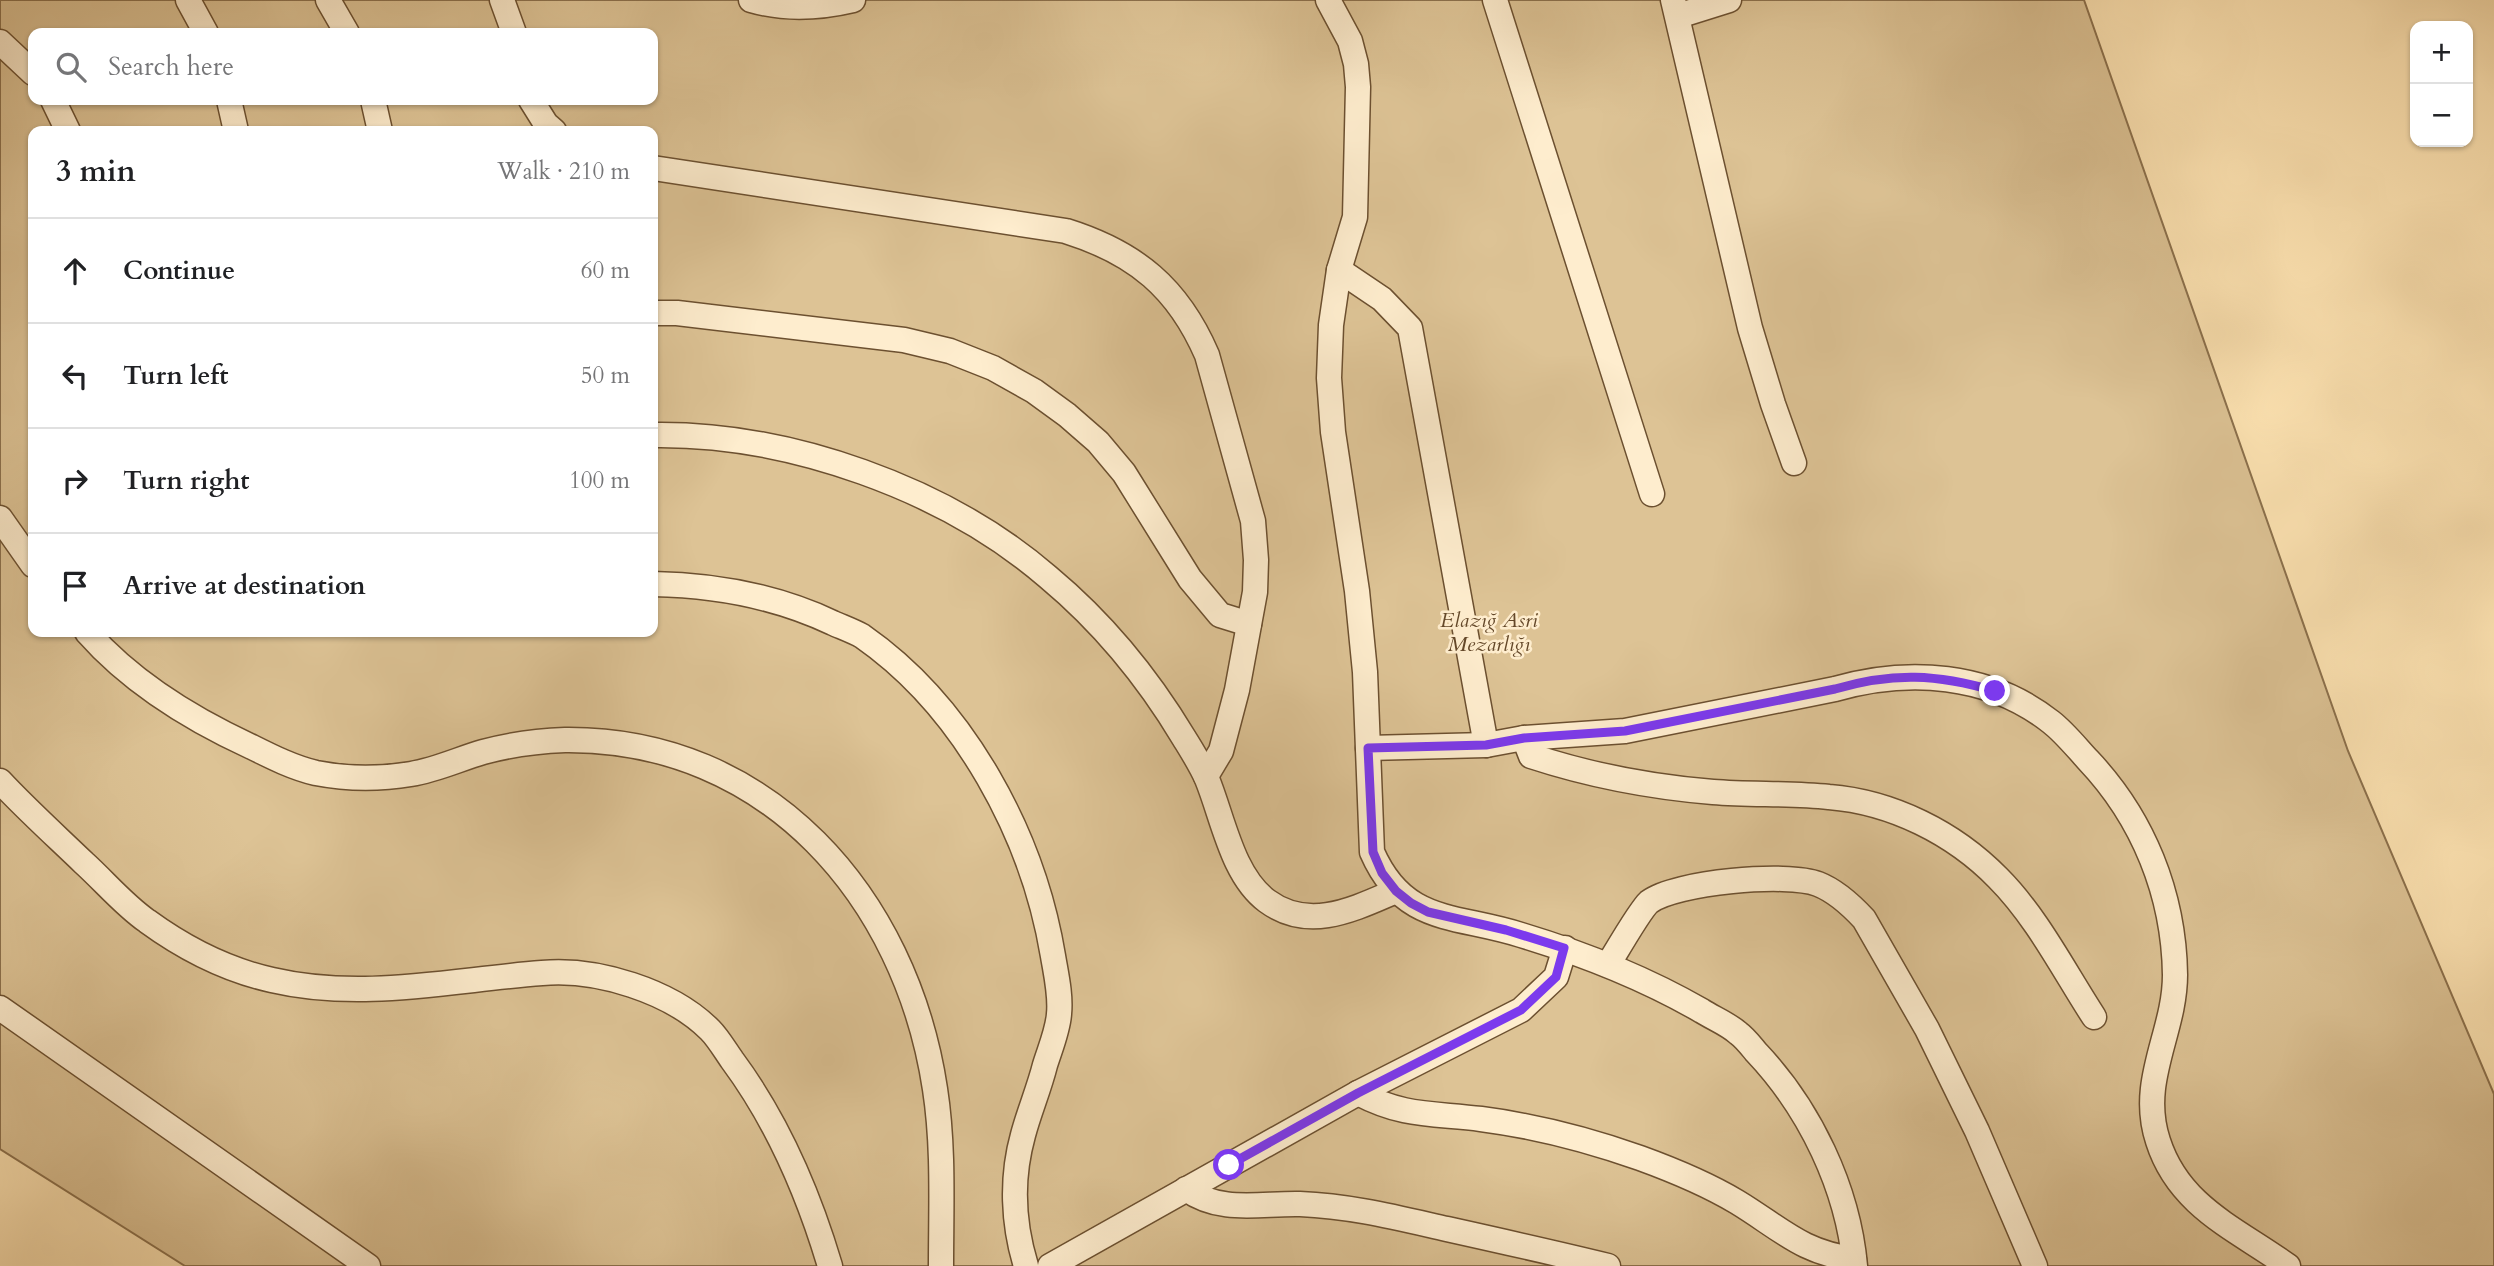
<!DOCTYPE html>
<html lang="en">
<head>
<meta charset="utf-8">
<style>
  :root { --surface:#fff; --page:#f6f6f6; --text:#202124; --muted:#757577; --line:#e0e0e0 }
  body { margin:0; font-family:Cardo,serif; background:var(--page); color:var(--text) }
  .controls { position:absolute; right:21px; top:21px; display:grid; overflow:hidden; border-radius:14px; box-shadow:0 2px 5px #0004 }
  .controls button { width:63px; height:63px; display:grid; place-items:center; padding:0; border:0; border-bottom:2px solid var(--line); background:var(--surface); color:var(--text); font:35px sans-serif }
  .stop { position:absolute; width:21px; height:21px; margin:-16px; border:5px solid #7c3aed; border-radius:50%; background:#fff }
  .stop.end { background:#7c3aed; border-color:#fff; box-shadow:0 2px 7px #0008 }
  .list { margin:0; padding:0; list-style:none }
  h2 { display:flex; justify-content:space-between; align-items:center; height:91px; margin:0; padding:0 28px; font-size:30px }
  h2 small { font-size:23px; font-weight:400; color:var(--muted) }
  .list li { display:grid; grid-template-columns:46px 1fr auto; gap:21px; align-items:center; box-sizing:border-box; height:105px; padding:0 28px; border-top:2px solid var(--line) }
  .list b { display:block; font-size:26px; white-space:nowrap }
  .list em { font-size:23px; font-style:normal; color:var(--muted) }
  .icon { flex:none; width:38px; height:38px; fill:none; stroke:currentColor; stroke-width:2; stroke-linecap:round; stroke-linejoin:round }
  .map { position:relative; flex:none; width:2494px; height:1266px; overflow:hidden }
  .search { position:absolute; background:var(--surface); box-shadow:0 2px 5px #0004; left:28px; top:28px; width:630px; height:77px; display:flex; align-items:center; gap:18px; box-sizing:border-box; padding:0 24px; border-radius:14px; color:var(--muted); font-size:26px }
  .panel { position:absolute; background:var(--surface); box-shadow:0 2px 5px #0004; left:28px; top:126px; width:630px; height:511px; border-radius:14px }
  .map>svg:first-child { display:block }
  .green { fill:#ddc395; stroke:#8c714d; stroke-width:2; fill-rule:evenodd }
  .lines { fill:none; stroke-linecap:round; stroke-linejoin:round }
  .lane-casing { stroke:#6c5030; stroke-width:27 }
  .lane { stroke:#feedce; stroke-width:24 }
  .route { stroke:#7c3aed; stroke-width:9 }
  .labels { text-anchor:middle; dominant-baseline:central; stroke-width:5; stroke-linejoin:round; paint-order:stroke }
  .park-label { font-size:21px; font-style:italic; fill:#644829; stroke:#feedce }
</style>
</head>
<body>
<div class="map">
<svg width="2494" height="1266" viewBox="0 0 2494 1266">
  <rect width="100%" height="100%" fill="#fee4b3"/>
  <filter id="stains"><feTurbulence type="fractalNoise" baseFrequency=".00286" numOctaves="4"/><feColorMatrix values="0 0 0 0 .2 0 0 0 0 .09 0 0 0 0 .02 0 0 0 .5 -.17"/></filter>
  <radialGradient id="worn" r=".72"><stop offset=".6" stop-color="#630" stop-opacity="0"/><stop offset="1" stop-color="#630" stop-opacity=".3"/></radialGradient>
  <path class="green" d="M0 0H2084L2348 751 2494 1094V1266H185L0 1149ZM33 33H653V100H33ZM33 131H653V632H33Z"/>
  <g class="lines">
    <g class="lane-casing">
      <g id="lane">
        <polyline points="188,0 206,33"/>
        <polyline points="328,0 347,33"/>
        <polyline points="502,0 514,33"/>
        <path d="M751 0C785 10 819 8 853 0"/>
        <path d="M1328 0 1350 41 1356 64 1358 87 1355 217 1339 270 1331 325 1329 378 1333 432 1357 591 1365 672 1372 852C1404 925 1455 914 1521 935 1584 954 1645 978 1702 1011 1713 1018 1728 1024 1738 1033 1745 1038 1751 1046 1756 1052 1810 1109 1848 1188 1855 1266"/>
        <polyline points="1495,0 1652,494"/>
        <polyline points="1673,0 1750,328 1773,404 1794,463"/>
        <polyline points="1678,16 1729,0"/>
        <polyline points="0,42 33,73"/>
        <polyline points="53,100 68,131"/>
        <polyline points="229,100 236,131"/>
        <polyline points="373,100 380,131"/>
        <polyline points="531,100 546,124 554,131"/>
        <path d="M653 168 1066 231C1136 253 1178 288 1207 355L1253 521 1256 560 1255 592 1237 690 1221 751 1206 776"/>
        <polyline points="1339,270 1382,299 1410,328 1486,745"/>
        <polyline points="653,313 677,313 904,340 950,351 993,368 1034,391 1067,415 1098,442 1124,473 1190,579 1220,615 1249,624"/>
        <path d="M653 435C788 433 945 488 1048 577 1102 622 1148 678 1184 738 1192 751 1201 765 1207 779 1223 818 1232 875 1267 901 1309 932 1354 909 1396 891"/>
        <polyline points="0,518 33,565"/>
        <path d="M653 584C714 585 778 597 833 623 842 627 853 631 862 636 964 707 1033 835 1053 956 1056 974 1061 995 1059 1014 1058 1030 1050 1049 1045 1065 1039 1089 1029 1112 1023 1135 1011 1178 1013 1224 1026 1266"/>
        <path d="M87 632C131 682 191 719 252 747 272 757 294 768 316 773 347 779 380 779 411 774 436 770 459 759 483 752 509 745 538 741 565 740 768 738 906 897 935 1089 944 1147 941 1207 941 1266"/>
        <path d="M1524 738 1531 756C1589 775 1652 787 1713 792 1751 795 1791 793 1829 797 1892 802 1954 833 1998 878 2037 917 2064 971 2094 1017"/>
        <path d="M1368 748 1486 745 1524 738 1625 731 1835 689C1908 668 1989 673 2051 722 2064 732 2076 747 2088 760 2143 818 2174 894 2175 975 2175 1033 2138 1081 2158 1141 2179 1207 2237 1229 2288 1266"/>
        <path d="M0 781C27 810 56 836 84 863 105 882 124 905 147 921 184 948 227 970 272 980 362 1001 451 980 542 973 597 968 671 991 710 1030 718 1038 725 1050 732 1060 778 1122 808 1192 830 1266"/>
        <path d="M1608 965C1616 952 1640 910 1649 902 1675 882 1788 872 1818 884 1836 891 1851 905 1864 919L1927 1029 1977 1131 2035 1266"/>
        <polyline points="0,1008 368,1266"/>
        <path d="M1358 1093C1404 1117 1432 1113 1481 1119 1535 1126 1589 1140 1640 1158 1673 1170 1707 1184 1737 1202 1780 1228 1802 1253 1854 1259"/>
        <path d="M1186 1189C1221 1214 1260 1203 1300 1204 1351 1206 1398 1218 1447 1229 1501 1241 1555 1253 1608 1266"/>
        <polyline points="1050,1266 1358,1093 1521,1010 1556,977 1565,948"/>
      </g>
    </g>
    <use href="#lane" class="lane"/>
  </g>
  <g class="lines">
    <path class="route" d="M1229 1165 1358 1093 1521 1010 1556 977 1564 948 1506 930 1428 912 1411 903 1396 891 1382 873 1373 852 1368 748 1486 745 1524 738 1625 731 1835 689C1893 672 1937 674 1995 691"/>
  </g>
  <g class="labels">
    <g class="park-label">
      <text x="1489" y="620">Elazığ Asri<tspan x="1489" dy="24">Mezarlığı</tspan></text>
    </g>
  </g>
  <rect width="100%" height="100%" filter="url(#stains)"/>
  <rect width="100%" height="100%" fill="url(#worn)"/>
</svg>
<div class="controls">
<button>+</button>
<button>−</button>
</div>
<div class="stop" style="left:1229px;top:1165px"></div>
<div class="stop end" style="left:1995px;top:691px"></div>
<div class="search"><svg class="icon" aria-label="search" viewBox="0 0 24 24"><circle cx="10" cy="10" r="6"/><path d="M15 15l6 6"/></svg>Search here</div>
<section class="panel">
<h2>3 min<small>Walk · 210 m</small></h2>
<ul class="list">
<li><svg class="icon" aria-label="ahead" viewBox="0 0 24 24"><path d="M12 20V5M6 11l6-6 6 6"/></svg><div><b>Continue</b></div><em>60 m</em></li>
<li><svg class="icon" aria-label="left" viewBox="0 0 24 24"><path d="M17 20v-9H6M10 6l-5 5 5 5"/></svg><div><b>Turn left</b></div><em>50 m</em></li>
<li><svg class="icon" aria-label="right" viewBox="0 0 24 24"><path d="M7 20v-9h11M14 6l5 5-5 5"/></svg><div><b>Turn right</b></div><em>100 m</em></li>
<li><svg class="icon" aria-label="arrive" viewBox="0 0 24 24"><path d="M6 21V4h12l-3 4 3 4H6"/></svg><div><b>Arrive at destination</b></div></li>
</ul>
</section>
</div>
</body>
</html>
